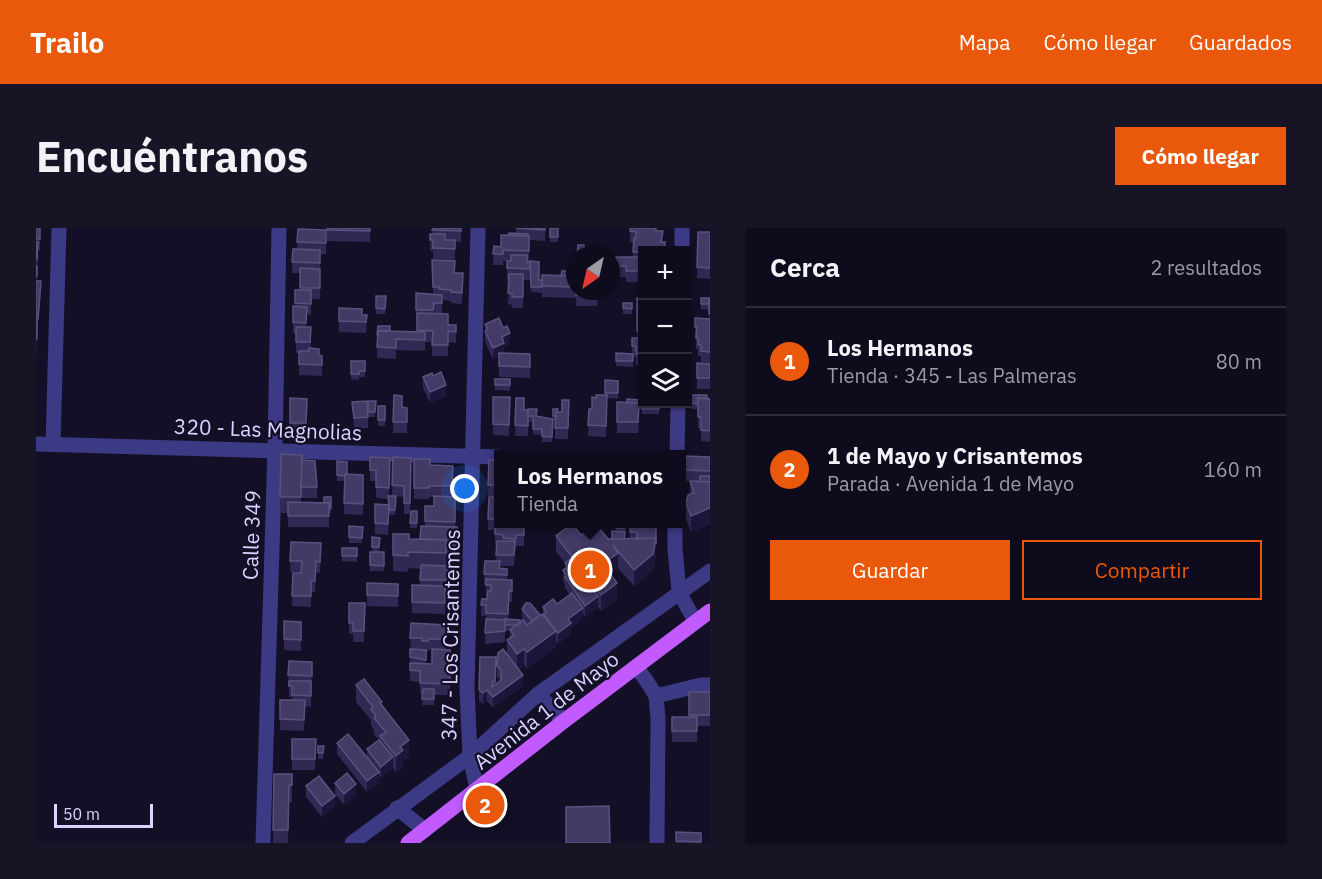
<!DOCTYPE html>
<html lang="es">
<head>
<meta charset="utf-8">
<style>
  :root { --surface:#0e0b1c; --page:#171425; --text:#f1f3f6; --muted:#9b9ba3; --line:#2e2b3b; --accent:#ea580c }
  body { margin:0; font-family:"IBM Plex Sans",sans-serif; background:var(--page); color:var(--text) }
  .controls { position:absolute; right:18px; top:18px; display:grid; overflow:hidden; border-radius:0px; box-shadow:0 2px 4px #0004 }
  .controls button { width:54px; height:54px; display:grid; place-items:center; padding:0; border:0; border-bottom:2px solid var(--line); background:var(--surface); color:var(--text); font:30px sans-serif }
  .compass { position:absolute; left:530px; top:18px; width:54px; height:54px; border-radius:50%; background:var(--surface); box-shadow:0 2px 4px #0004; rotate:214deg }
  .scale { position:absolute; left:18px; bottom:15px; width:99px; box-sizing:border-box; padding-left:6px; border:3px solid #d9d4ff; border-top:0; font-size:16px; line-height:21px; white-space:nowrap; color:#d9d4ff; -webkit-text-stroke:4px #130f26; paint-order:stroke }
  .you { position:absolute; left:429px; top:261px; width:21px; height:21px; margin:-15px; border:4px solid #fff; border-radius:50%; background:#1a73e8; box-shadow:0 0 0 9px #1a73e833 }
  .badge { display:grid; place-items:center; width:39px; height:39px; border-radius:50%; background:var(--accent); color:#fff; font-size:20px; font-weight:700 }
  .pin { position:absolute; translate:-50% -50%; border:3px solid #fff; box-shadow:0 2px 6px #0006 }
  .popup { position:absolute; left:458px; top:222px; width:192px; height:78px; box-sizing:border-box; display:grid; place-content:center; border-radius:0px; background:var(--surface); filter:drop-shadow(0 2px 4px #0005); font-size:20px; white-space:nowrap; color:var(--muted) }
  .popup b { font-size:22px; color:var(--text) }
  .popup::after { content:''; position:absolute; left:50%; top:100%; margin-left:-12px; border:12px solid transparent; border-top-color:var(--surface) }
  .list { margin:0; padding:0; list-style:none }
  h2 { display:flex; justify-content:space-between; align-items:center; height:78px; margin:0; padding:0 24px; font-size:26px }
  h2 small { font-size:20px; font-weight:400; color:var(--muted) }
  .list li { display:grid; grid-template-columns:39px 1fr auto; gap:18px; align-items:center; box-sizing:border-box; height:108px; padding:0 24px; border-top:2px solid var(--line) }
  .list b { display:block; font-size:22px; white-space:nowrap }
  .list p { margin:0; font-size:20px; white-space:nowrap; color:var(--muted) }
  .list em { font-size:20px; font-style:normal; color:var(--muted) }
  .actions { display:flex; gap:12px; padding:18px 24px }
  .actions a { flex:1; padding:14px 0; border:2px solid var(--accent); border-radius:0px; text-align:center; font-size:21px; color:var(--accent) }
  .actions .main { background:var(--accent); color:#fff }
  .icon { flex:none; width:33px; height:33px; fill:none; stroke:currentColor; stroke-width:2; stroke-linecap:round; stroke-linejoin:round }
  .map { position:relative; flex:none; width:674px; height:615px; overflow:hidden; border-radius:0px }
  header { display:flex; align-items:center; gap:36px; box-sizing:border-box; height:84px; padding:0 30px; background:var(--accent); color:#fff }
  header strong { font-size:28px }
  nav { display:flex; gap:33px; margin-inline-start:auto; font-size:21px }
  .intro { display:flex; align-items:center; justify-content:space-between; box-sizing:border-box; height:144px; padding:0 36px }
  h1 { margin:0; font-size:42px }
  .button { padding:15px 27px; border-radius:0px; background:var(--accent); color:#fff; font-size:21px; font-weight:700 }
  main { display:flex; gap:36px; padding:0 36px }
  aside { flex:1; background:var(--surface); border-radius:0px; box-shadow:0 2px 4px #0004 }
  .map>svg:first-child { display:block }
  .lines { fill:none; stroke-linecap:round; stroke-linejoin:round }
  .minor { stroke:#3d3a85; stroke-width:15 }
  .major { stroke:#c25bff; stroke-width:15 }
  .wall { fill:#312854; fill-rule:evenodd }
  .shaded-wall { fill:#1d163a }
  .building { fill:#433a66; stroke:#5a527e; stroke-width:1.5 }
  .labels { text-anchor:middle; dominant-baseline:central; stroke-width:4.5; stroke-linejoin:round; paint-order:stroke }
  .street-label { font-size:21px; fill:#d9d4ff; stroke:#130f26 }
</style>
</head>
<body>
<header>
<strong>Trailo</strong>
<nav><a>Mapa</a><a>Cómo llegar</a><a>Guardados</a></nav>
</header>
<div class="intro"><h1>Encuéntranos</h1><a class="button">Cómo llegar</a></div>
<main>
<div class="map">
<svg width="674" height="615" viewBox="0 0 674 615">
  <rect width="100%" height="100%" fill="#130f26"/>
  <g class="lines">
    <g class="minor">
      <polyline points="646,22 646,0"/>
      <polyline points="0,216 462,229"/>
      <polyline points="17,216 23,0"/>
      <polyline points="641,226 642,176"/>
      <polyline points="639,296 639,320 643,364 659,393"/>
      <polyline points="600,439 610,452 620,468 622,490 621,615"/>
      <polyline points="502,466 528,493"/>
      <polyline points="620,468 665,457 674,457"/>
      <polyline points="441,561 434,528 431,460 442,0"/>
      <polyline points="361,580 389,602"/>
      <polyline points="227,615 239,222 243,0"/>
      <polyline points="316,615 434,528 502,466 674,343"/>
    </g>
    <polyline class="major" points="372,615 528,493 674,383"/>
  </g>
  <g class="wall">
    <polygon points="0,0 4,0 4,22 2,22 1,53 5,64 1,102 0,133"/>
    <polygon points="291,0 334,0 334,14 291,13"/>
    <polygon points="397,0 425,0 425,14 419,14 419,32 397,31 397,23 394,23 394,6 396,6"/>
    <polygon points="480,0 509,0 509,13 493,12 493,34 494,34 494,52 487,52 487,80 476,80 476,77 472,76 473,51 471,51 471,33 467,33 467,37 457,37 458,18 465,19 473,7 480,6"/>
    <polygon points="522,0 522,14 514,14 514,9"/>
    <polygon points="594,0 620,3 606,22 606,54 590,54 590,49 580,49 580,29 597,29 598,15 594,14"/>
    <polygon points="262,1 290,2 290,26 284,26 284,71 275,71 275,87 271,86 270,99 275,99 275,120 283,127 286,128 286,148 263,147 263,125 260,125 260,106 257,105 257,94 259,78 259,62 264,62 264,45 256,45 257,21 261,21"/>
    <polygon points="662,4 674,4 674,51 661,50"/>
    <polygon points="396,32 419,45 427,45 426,76 415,75 415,73 406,72 406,86 412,97 420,97 420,115 412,114 412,128 396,128 396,114 389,114 389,123 360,122 360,131 341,130 342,98 354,103 381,104 381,93 380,93 380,65 397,66"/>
    <polygon points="494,33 503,52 525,48 539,43 539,63 562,63 561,78 540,78 540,70 506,69 506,65 495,64"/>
    <polygon points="340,68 350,68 349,86 340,86"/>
    <polygon points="601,70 606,70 606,137 600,137 600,129 597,129 597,139 580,138 580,133 596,126 596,110 601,110"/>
    <polygon points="665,70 674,70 674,135 665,134 665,128 662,128 662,121 660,121 660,110 659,110 659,90 673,91 673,82 665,81"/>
    <rect x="587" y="75" width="9" height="11"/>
    <polygon points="303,80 326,87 331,87 330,105 303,104"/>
    <polygon points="449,96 474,116 468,119 468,126 494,126 494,150 463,149 463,128 457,131 449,114"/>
    <polygon points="315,133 329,133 329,149 323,149 323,152 315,151"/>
    <polygon points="661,135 674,136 674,161 661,161"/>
    <polygon points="397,148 410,168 394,175 387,160 387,149"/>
    <polygon points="459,151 474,151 474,163 459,162"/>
    <polygon points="569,152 582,153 582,171 571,170 570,209 552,208 553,181 556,181 560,170 569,167"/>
    <polygon points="358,167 366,179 371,180 371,205 357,205"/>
    <polygon points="655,167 674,170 674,214 665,213 665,200 662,200 662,181 655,181"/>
    <polygon points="457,169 474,169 473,208 457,207"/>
    <polygon points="480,170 488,182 492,182 492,208 479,208"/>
    <polygon points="271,171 270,206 254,206 254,195"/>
    <polygon points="533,172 532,211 519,211 519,193 517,193 517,181 521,184 526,184"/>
    <polygon points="604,172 602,205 581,205 581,174 591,175"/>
    <polygon points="340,173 339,189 332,189 332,200 318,201 316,174 332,181"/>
    <polygon points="606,174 606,176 624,176 624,177 623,177 623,186 606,186"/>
    <rect x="342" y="178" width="7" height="20"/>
    <polygon points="492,181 501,189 517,191 516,214 506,214 506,207 497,206 497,194 492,194"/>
    <polygon points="245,226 266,233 281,259 281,270 265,270 265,274 288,275 295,269 295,285 293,285 293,299 252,299 252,285 244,285"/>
    <polygon points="649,228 674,229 674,296 655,304 650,291 650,275 654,266 654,253 664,253 649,253"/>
    <polygon points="334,229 354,230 353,268 356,268 357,229 375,230 374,286 368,286 368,269 360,268 359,287 353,287 352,307 339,306 339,276 352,277 352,271 340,270 340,253 334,253"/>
    <polygon points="378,231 394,237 417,238 416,269 419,269 419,299 421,310 420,328 410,328 410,338 412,349 411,363 409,363 409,386 376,385 376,357 384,357 385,341 372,340 372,344 357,343 357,306 373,311 384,311 389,298 389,278 398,278 398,269 393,269 393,271 378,271"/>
    <polygon points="453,232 462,232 462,268 452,268"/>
    <polygon points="301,233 311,246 327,247 327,287 308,286 308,253 301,253"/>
    <polygon points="453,269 462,269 462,296 493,296 493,300 488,299 488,318 480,318 480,322 479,322 478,338 464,338 464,340 471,341 471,352 476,352 476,374 473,374 472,391 484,395 487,393 486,392 486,381 504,387 507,386 507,379 521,376 534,367 529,360 529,356 527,353 527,342 529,341 529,335 520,324 520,308 545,307 576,311 580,303 580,296 599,296 590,296 589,311 594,311 594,296 620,327 617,342 598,358 582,340 575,346 581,371 565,383 562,379 549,389 547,386 547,391 535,400 535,406 522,416 520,413 520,419 491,441 488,437 483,441 487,458 457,480 451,473 447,476 443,473 443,462 460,440 459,457 465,453 461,449 461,438 471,426 471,412 474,410 474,403 469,403 469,397 469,414 449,416 450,388 445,388 446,371 451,371 451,368 450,368 450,357 448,357 449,333 460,333 461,317 459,317 459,302 452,302"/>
    <polygon points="375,283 381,283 381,300 374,300"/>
    <polygon points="313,298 327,299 326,315 313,315"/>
    <polygon points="344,310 343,324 348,324 348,343 334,343 334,324 336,324 336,319"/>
    <polygon points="255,314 285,315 284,345 280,344 279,364 275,364 275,379 256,378 257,345 265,345 265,344 254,344"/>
    <polygon points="306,320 321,320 321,334 306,333"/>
    <polygon points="331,355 362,356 362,379 331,378"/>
    <polygon points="313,375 329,375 328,414 317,414 317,406 313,406"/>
    <polygon points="248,393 265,394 265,423 248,422"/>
    <path d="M375 395 410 397V422H414V467H398V477H386L387 466H384V454L374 453V435H379L374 434ZM392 422H396V436L390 435V424H392Z"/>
    <polygon points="253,433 276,434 275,479 269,478 268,503 244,502 244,472 256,472 256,469 253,469 253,458 252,458"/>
    <polygon points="320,457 346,477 373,528 367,534 367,539 360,544 357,540 345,550 343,547 343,555 331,564 301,526 301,515 331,529 331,521 343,512 338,506 338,502 335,497 335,492 320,474"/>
    <polygon points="653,464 674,464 674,498 661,498 661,514 636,514 635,490 653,489"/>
    <polygon points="256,511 280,511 279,542 256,542"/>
    <polygon points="282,518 288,518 287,531 282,531"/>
    <polygon points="238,546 256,546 256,574 253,574 252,615 237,615"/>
    <polygon points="299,555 320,567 308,577 299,566"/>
    <polygon points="270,558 299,579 286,589 270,569"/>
    <polygon points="640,604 665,605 665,615 640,615"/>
  </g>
  <g class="shaded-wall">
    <polygon points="5,53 5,64 2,102 2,91"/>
    <polygon points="474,105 474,116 468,119 468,126 457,131 457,120 466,109"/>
    <polygon points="410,157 410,168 394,175 394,164"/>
    <polygon points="674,280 674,296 655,304 655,288"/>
    <polygon points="620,297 620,327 617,342 598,358 598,342"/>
    <polygon points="582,325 582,341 567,352 567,336"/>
    <polygon points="581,355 581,371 565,383 565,367"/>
    <polygon points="562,368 562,379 549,389 549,378"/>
    <polygon points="547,380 547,391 535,400 535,406 522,416 522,405 532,391"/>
    <polygon points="520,403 520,419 491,441 491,424"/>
    <polygon points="488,421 488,437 481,442 481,426"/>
    <polygon points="487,447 487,458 457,480 457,469"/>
    <polygon points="451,462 451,473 447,476 447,465"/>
    <polygon points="373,512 373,528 367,534 367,539 360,544 360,528 364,519"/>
    <polygon points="357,529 357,540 345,550 345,539"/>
    <polygon points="343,544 343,555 331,564 331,553"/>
    <polygon points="320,556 320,567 308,577 308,566"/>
    <polygon points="299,568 299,579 286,589 286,578"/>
  </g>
  <g class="building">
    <rect x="0" y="0" width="4" height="11"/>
    <polygon points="291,0 334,0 334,3 291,2"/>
    <polygon points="397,0 425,0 425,3 396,2"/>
    <polygon points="480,0 509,0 509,2"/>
    <rect x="514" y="0" width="8" height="9"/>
    <polygon points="594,0 620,0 620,3 627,3 625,14 629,14 629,22 606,22 606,24 597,24 598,10 600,10 600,4 594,3"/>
    <polygon points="262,1 290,2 290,15 261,14"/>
    <polygon points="662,4 674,4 674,40 661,39"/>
    <polygon points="473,5 492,6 492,8 473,7"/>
    <polygon points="394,6 409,6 409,12 419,12 419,21 397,20 397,12 394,12"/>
    <polygon points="465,7 493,8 493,23 467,22 467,26 457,26 458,18 465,19"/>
    <polygon points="0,14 2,14 1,32 0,32"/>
    <polygon points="542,17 548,17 548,20 568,21 568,27 541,27"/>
    <polygon points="257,21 284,22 284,35 256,34"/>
    <polygon points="475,27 491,27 491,34 494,34 494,41 471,40 471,33 475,33"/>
    <polygon points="580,29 606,29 606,43 590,43 590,38 580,38"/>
    <polygon points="396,32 419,33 418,45 427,45 426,65 415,64 416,62 403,61 404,59 397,59"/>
    <polygon points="494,33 503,34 503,52 506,52 506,59 495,59"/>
    <rect x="0" y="38" width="1" height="10"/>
    <polygon points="264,40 284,41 284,60 264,60"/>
    <polygon points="526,43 539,43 539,48 525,48"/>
    <polygon points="473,46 487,46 487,69 476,69 476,66 472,65"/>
    <polygon points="506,47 539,48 539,59 506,58"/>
    <polygon points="0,53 5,53 2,91 0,91"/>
    <polygon points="259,62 275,62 275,76 259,75"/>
    <polygon points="540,63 562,63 561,67 540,67"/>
    <polygon points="380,65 406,67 406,75 398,75 397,82 380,82"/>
    <polygon points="340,68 350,68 349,81 340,80"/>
    <polygon points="601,70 606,70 606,104 601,103"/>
    <polygon points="665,70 674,70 673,76 665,76"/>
    <rect x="673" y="71" width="1" height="15"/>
    <polygon points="587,75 596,75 596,81 587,80"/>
    <polygon points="257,78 271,79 270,95 257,94"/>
    <polygon points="303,80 326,81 326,87 331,87 330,94 303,93"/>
    <polygon points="381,85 412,86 412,97 420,97 420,104 412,103 412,117 396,117 397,103 381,102"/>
    <polygon points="463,90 467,100 471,98 474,105 466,109 468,115 457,120 449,103 452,101 449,96"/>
    <polygon points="659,90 674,91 674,124 665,123 665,117 662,117 662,110 660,110 661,99 659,99"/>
    <rect x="0" y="93" width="1" height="18"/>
    <polygon points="342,98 354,98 354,103 342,103 341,107"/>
    <polygon points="260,99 275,99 274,114 260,114"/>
    <polygon points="342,103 389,104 389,112 360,111 360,120 341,119"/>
    <polygon points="596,110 606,110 606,126 600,126 600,118 596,118"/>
    <polygon points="273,120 283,121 283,127 286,128 286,137 263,136 263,123 273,123"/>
    <polygon points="463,125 494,126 494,139 463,138"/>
    <polygon points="580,125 597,126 597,133 580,133"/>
    <polygon points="315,133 329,133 329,143 323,143 323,146 315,146"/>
    <polygon points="661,135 674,136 674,150 661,150"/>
    <polygon points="405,144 410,157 394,164 387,149 396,145 397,148"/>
    <rect x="459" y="151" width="15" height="6"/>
    <polygon points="569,152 582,153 582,165 569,165"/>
    <polygon points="358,167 366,168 366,179 371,180 371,194 357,194"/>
    <polygon points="560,167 571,167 570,198 552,197 553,181 556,181 556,169 560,170"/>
    <polygon points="655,167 671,167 671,170 662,170 662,176 655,175"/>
    <polygon points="457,169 474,169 473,197 457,196"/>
    <polygon points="254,170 271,171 270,195 254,195"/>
    <polygon points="480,170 488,170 488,182 492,182 492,198 479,197"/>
    <polygon points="662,170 674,171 674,203 665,202 665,189 662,189"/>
    <polygon points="591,171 604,172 604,180 603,180 603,175 591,175"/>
    <polygon points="526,172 533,172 532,200 519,200 520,184 526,184"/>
    <polygon points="331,173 332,189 318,190 316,174"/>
    <polygon points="332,173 340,173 339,184 332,184"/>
    <polygon points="581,174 603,175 602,194 581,194"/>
    <polygon points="606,174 606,176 623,176 623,181 606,181"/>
    <rect x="342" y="178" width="7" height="14"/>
    <polygon points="492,181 501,181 500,188 517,191 516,209 506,208 506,201 497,201 497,188 492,188"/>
    <polygon points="517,181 522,181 521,184 520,184 520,188 517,188"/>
    <polygon points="245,226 266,227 265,269 244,269"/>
    <polygon points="649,228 674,229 674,243 649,242"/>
    <polygon points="334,229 354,230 353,260 340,259 340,242 334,242"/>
    <polygon points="357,229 375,230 374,275 368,275 368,258 356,257"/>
    <polygon points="378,231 394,231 394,237 417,238 416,258 393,258 393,260 378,260"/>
    <polygon points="266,232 279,233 281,259 265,259"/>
    <polygon points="453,232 462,232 462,257 452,257"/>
    <polygon points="301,233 311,234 311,246 309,246 309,248 301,247"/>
    <polygon points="309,246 327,247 327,276 308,275"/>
    <rect x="664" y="248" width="10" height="6"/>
    <polygon points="654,253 674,254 674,280 655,288 650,275 652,267 658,265"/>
    <polygon points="352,268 360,268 359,282 353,282"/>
    <polygon points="398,268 419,269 419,294 389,293 389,278 398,278"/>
    <polygon points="288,269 295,269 295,280 293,280 293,275 288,275"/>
    <polygon points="453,269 462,269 462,291 452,291"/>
    <polygon points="252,274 293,275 293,288 252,288"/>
    <polygon points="339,276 353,277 352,296 339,295"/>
    <polygon points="375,283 381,283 381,295 374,295"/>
    <polygon points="459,294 462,295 462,296 488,296 488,307 480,307 480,311 467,310 467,307 459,306"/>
    <polygon points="536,296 545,307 560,296 572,311 620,310 617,326 598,342 577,317 582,325 567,336 581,355 565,367 520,308"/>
    <polygon points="580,296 590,296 589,300 580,300"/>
    <polygon points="594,296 620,297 620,316 620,310 601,311 601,304 594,304"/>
    <polygon points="313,298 327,299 326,310 313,309"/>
    <polygon points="385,298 421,299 420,317 410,317 410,312 384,311"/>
    <polygon points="576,303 589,304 588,311 576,311"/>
    <polygon points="357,306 373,306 373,311 410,312 410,325 372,324 372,328 357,327"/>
    <polygon points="336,309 344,310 343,319 336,319"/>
    <polygon points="461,313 479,313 478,327 460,327"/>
    <polygon points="255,314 285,315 284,334 280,333 279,353 275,353 275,368 256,368 257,345 265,345 266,333 254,333"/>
    <rect x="306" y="320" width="15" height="8"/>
    <polygon points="334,324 348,324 348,338 334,337"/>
    <polygon points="534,331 562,368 549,378 529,349 531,348 527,342 532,339 529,335"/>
    <polygon points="449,333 464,333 463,340 471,341 471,347 448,346"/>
    <polygon points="385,337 412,338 411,352 384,352"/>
    <polygon points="450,351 476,352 476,363 473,363 472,386 450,385 450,377 445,377 446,371 451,371 452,363 455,363 455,357 450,357"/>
    <polygon points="331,355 362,356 362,368 331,367"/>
    <polygon points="376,357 409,358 409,375 376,374"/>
    <polygon points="536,365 547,380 532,391 535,395 522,405 511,391 508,386 510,384 507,379 517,371 521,376"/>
    <polygon points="313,375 329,375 328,403 317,403 317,395 313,395"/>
    <polygon points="490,375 494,375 504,387 496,393 486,381"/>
    <polygon points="506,386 520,403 491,424 488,421 481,426 471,412 478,407 474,402 487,392 491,397"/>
    <polygon points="450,391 469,392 469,403 449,405"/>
    <polygon points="469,391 484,392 484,395 481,397 469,397"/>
    <polygon points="248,393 265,394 265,412 248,411"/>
    <polygon points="375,395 410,397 410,411 392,411 392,413 386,413 386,410 374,410"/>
    <polygon points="374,421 390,422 390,432 374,429"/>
    <polygon points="396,421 414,422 414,456 384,455 384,443 374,442 374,435 396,436"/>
    <polygon points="467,421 487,447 457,469 451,462 447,465 443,462 444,429 460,429 459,454 457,453 456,459 465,452 465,442 461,438 462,425"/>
    <polygon points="253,433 276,434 276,448 252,447"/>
    <polygon points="328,451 346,474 344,475 373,512 364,519 367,522 360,528 344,508 350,504 338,490 340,488 335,481 337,479 320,457"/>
    <polygon points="253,453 275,453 275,468 256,467 256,458 253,458"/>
    <polygon points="387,461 398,461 398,471 386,471"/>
    <rect x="653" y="464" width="21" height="23"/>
    <polygon points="244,472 269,472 268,492 244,491"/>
    <rect x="636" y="489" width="25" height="14"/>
    <polygon points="312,506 343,544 331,553 301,515"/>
    <polygon points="256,511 280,511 279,531 256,531"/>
    <polygon points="343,512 357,529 345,539 331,521"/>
    <polygon points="282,518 288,518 287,525 282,525"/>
    <polygon points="311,545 320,556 308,566 299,555"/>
    <polygon points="238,546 256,546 256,557 253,557 252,602 237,602"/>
    <polygon points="283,548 299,568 286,578 270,558"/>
    <polygon points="573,578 574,615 530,615 530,579"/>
    <polygon points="640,604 665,605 665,614 640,613"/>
  </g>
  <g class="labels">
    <g class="street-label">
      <text transform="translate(232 201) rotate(2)">320 - Las Magnolias</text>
      <text transform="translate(215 307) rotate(-88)">Calle 349</text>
      <text transform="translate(414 407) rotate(-89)">347 - Los Crisantemos</text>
      <text transform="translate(510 482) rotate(-38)">Avenida 1 de Mayo</text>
    </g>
  </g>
</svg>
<div class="controls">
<button>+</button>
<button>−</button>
<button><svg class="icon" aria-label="layers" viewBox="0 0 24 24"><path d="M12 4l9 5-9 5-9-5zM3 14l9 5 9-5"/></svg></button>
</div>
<svg class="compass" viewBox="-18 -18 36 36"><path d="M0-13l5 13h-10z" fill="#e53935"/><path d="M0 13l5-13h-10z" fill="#9b9ba3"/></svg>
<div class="scale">50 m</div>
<div class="you"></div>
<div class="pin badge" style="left:554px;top:342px">1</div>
<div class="popup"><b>Los Hermanos</b>Tienda</div>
<div class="pin badge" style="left:449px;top:577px">2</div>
</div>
<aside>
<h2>Cerca<small>2 resultados</small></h2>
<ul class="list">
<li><span class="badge">1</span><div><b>Los Hermanos</b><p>Tienda · 345 - Las Palmeras</p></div><em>80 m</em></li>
<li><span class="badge">2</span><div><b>1 de Mayo y Crisantemos</b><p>Parada · Avenida 1 de Mayo</p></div><em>160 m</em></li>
</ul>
<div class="actions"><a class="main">Guardar</a><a>Compartir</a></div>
</aside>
</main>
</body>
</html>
